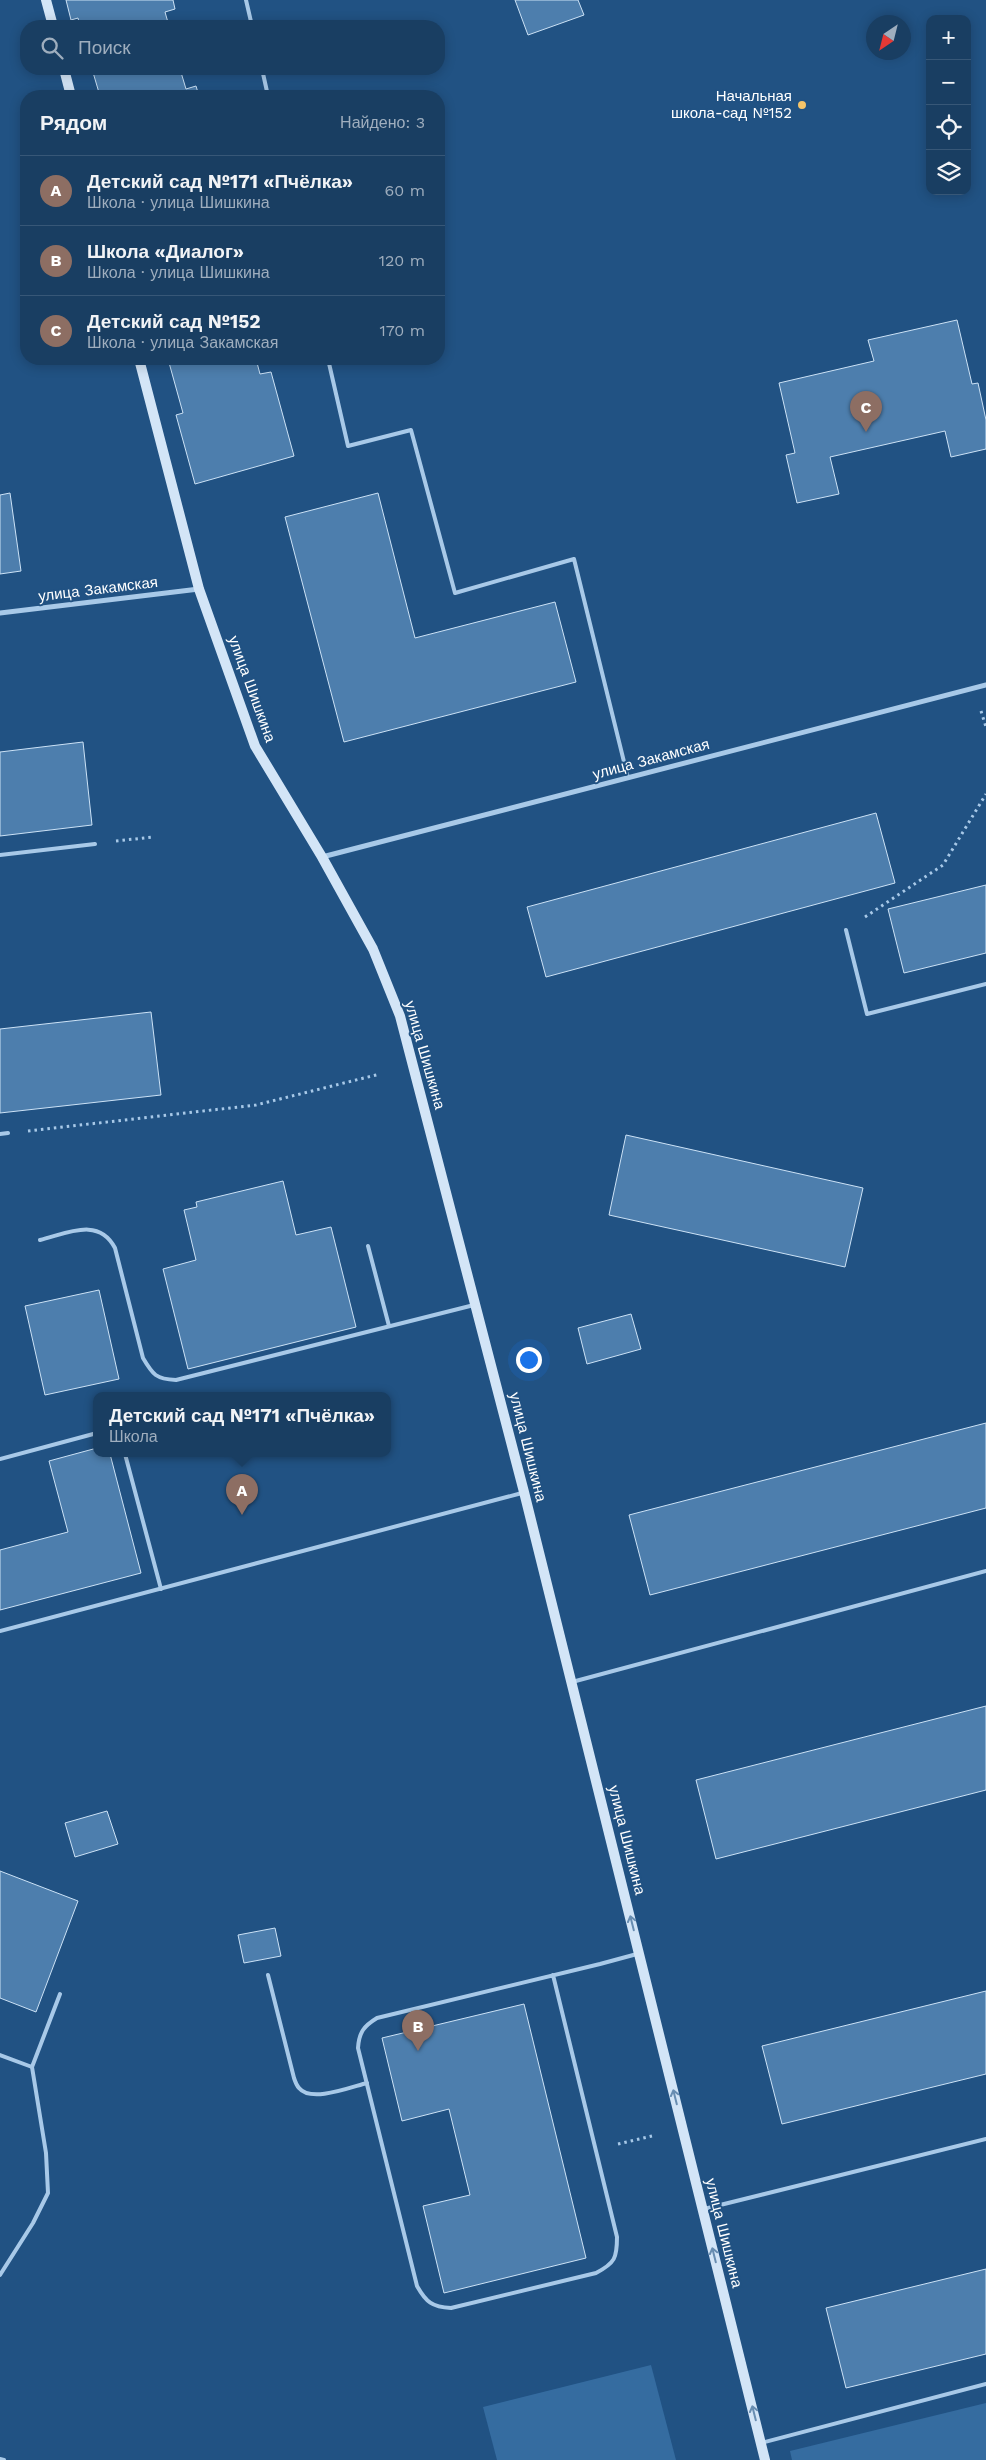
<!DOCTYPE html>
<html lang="ru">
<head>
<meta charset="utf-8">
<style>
  :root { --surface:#193e62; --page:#26496b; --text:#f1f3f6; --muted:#9faebe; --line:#375777; --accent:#bca0f2 }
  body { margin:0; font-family:"Work Sans",sans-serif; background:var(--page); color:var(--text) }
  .controls { position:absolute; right:15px; top:15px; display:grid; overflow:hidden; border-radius:10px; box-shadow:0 2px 12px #0003 }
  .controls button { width:45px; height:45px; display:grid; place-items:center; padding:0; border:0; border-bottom:1px solid var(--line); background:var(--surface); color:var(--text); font:25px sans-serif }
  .compass { position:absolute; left:866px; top:15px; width:45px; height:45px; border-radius:50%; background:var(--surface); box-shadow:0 2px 12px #0003; rotate:215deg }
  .you { position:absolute; left:528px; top:1359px; width:18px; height:18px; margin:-12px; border:4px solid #fff; border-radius:50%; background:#1a73e8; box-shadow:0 0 0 8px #1a73e833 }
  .badge { display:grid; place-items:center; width:32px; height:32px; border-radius:50%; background:var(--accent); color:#fff; font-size:16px; font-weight:700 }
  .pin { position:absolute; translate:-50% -41px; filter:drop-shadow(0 1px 2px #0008) }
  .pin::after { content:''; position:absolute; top:26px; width:18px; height:15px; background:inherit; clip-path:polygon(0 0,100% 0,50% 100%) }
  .popup { position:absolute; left:93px; top:1392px; width:298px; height:65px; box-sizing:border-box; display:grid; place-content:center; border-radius:10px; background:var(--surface); filter:drop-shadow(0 1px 4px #0005); font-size:16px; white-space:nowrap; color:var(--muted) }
  .popup b { font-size:19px; color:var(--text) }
  .popup::after { content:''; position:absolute; left:50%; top:100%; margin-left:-10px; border:10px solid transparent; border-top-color:var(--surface) }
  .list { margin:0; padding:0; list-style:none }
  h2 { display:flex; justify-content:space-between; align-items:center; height:65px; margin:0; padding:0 20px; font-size:21px }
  h2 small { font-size:16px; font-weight:400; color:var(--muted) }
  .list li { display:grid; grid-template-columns:32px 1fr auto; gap:15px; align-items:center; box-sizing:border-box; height:70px; padding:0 20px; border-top:1px solid var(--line) }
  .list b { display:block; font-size:19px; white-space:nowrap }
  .list p { margin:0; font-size:16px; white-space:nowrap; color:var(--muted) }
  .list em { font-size:16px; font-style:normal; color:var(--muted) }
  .icon { flex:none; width:28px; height:28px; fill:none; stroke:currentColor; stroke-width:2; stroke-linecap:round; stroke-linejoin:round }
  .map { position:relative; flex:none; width:986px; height:2460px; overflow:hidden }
  .search { position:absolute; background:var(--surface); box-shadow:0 2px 12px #0003; left:20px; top:20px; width:425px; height:55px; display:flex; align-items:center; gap:12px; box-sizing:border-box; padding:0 18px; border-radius:20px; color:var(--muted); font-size:19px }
  .panel { position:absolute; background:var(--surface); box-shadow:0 2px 12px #0003; left:20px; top:90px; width:425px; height:275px; border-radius:20px }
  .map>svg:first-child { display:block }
  .green { fill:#356ca0 }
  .building { fill:#4d7ead; stroke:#cce2f6 }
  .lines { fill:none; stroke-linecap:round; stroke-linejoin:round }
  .path { stroke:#a8c9e8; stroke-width:3; stroke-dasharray:2.5 4; stroke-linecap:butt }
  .lane { stroke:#a8c9e8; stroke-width:4 }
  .street { stroke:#a8c9e8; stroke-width:5 }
  .secondary { stroke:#d3e5f7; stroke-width:10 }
  .oneway { stroke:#688db1 }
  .poi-dot { fill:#f5c469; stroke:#215283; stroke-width:2 }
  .labels { text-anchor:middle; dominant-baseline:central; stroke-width:4; stroke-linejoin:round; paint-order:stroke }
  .poi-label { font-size:15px; fill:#fff; stroke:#215283; text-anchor:end }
  .street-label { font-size:15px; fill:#fff; stroke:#215283 }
</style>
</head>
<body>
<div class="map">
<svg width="986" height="2460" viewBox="0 0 986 2460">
  <rect width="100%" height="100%" fill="#215283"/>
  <g class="green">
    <polygon points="651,2365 676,2460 497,2460 483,2407"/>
    <polygon points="986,2403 986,2460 792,2460 790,2451"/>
  </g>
  <g class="building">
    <polygon points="66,0 173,0 175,9 165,12 169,26 80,26 78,18 71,20"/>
    <polygon points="515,0 578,0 584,15 528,35"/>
    <polygon points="92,69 180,69 186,89 196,86 199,96 100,96"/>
    <polygon points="957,320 972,384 978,383 986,420 986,449 951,457 945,431 830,457 839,494 797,503 786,455 795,453 779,383 874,361 868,340"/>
    <polygon points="168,359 256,359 260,374 271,372 294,456 195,484 176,415 183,413"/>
    <polygon points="10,493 21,571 0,574 0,495"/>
    <polygon points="378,493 415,638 555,602 576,682 344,742 285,517"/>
    <polygon points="83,742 92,825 0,836 0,752"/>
    <polygon points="876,813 895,883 546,977 527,907"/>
    <polygon points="986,885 986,953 904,973 888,909"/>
    <polygon points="151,1012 161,1095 0,1113 0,1029"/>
    <polygon points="626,1135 863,1188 845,1267 609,1215"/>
    <polygon points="283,1181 296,1235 331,1227 356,1327 188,1369 163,1269 196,1260 184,1210 197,1207 196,1202"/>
    <polygon points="99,1290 119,1379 45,1395 25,1306"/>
    <polygon points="631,1314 641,1349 587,1364 578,1328"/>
    <polygon points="986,1423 986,1508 650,1595 629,1515"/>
    <polygon points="97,1448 97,1454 110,1454 141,1573 0,1610 0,1550 68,1532 49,1461"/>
    <polygon points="986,1706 986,1790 716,1859 696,1780"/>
    <polygon points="107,1811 118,1844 75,1857 65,1823"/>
    <polygon points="0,1871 78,1901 36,2012 0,1998"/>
    <polygon points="275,1928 281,1956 244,1963 238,1935"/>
    <polygon points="986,1991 986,2074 782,2124 762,2046"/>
    <polygon points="524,2004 586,2258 444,2293 423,2206 470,2195 449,2109 402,2121 382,2038"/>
    <polygon points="986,2269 986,2354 846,2388 826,2308"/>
  </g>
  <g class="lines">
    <g class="path">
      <polyline points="981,711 986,727"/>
      <polyline points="116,841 153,837"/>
      <polyline points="865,917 943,865 986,794"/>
      <polyline points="28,1131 256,1105 380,1074"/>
      <polyline points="618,2144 652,2136"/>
    </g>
    <g class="lane">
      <polyline points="246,0 252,26"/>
      <polyline points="262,69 268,96"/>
      <polyline points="328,359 348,446 411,430 455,593 574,559 628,778"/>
      <polyline points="0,855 95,844"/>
      <polyline points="846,930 867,1014 986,984"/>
      <polyline points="0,1134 8,1133"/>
      <path d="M40 1240C68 1233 99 1217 115 1248L143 1358C153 1375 156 1379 176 1380L474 1305"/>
      <polyline points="368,1246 389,1326"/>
      <polyline points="125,1454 161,1589"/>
      <polyline points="0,1459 97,1433"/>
      <polyline points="0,1631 522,1493"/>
      <polyline points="572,1682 986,1571"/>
      <path d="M268 1975 294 2078C295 2081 297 2086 299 2088 311 2103 351 2087 367 2083"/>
      <path d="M553 1975 617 2237C617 2258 615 2263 596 2273L451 2308C432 2307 426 2302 417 2286L358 2048C359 2032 364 2026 377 2018L600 1964 637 1954"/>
      <polyline points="0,2055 32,2067 60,1994"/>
      <polyline points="704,2209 986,2139"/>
      <polyline points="0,2275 33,2223 48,2193 46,2153 32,2067"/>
      <polyline points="761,2443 986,2384"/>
      <polyline points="0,2459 4,2460"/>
    </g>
    <g class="street">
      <polyline points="0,613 199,589"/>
      <polyline points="322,857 986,685"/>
    </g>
    <g class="secondary">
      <polyline points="46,0 53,26"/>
      <polyline points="64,69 71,96"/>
      <polyline points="139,359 199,589 255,746 322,857 373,949 400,1016 524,1492 765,2460"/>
    </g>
  </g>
  <defs><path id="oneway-shaft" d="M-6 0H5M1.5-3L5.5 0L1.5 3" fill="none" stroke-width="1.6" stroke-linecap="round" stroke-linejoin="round" transform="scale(1.25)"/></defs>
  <g class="oneway">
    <use href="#oneway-shaft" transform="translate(632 1923) rotate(-104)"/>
    <use href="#oneway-shaft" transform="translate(675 2097) rotate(-104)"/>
    <use href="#oneway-shaft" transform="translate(714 2255) rotate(-104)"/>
    <use href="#oneway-shaft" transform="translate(754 2413) rotate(-104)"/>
  </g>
  <circle class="poi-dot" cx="802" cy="105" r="5"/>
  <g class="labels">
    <g class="poi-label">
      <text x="792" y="96">Начальная<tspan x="792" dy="17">школа-сад №152</tspan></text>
    </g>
    <g class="street-label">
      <text transform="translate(98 589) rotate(-7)">улица Закамская</text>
      <text transform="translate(252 689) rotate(70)">улица Шишкина</text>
      <text transform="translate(651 759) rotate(-15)">улица Закамская</text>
      <text transform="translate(425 1055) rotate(74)">улица Шишкина</text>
      <text transform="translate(528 1447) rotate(76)">улица Шишкина</text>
      <text transform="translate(627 1840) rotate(76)">улица Шишкина</text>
      <text transform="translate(724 2233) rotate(76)">улица Шишкина</text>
    </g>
  </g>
</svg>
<div class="controls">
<button>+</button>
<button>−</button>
<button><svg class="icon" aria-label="locate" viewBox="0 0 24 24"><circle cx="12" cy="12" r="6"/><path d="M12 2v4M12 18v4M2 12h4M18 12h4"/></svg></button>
<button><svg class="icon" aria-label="layers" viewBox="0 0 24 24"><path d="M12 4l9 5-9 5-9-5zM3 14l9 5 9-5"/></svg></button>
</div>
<svg class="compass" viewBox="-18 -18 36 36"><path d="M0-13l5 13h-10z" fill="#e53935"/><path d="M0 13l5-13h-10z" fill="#9faebe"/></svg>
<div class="you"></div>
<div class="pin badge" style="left:242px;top:1515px;background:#8d6e63">A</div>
<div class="popup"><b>Детский сад №171 «Пчёлка»</b>Школа</div>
<div class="pin badge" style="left:418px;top:2051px;background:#8d6e63">B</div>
<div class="pin badge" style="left:866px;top:432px;background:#8d6e63">C</div>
<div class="search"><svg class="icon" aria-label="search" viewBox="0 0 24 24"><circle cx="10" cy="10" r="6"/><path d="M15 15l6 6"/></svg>Поиск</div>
<section class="panel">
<h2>Рядом<small>Найдено: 3</small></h2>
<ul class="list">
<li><span class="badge" style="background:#8d6e63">A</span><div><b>Детский сад №171 «Пчёлка»</b><p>Школа · улица Шишкина</p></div><em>60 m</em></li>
<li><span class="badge" style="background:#8d6e63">B</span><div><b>Школа «Диалог»</b><p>Школа · улица Шишкина</p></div><em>120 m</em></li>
<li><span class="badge" style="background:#8d6e63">C</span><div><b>Детский сад №152</b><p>Школа · улица Закамская</p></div><em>170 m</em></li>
</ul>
</section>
</div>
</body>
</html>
